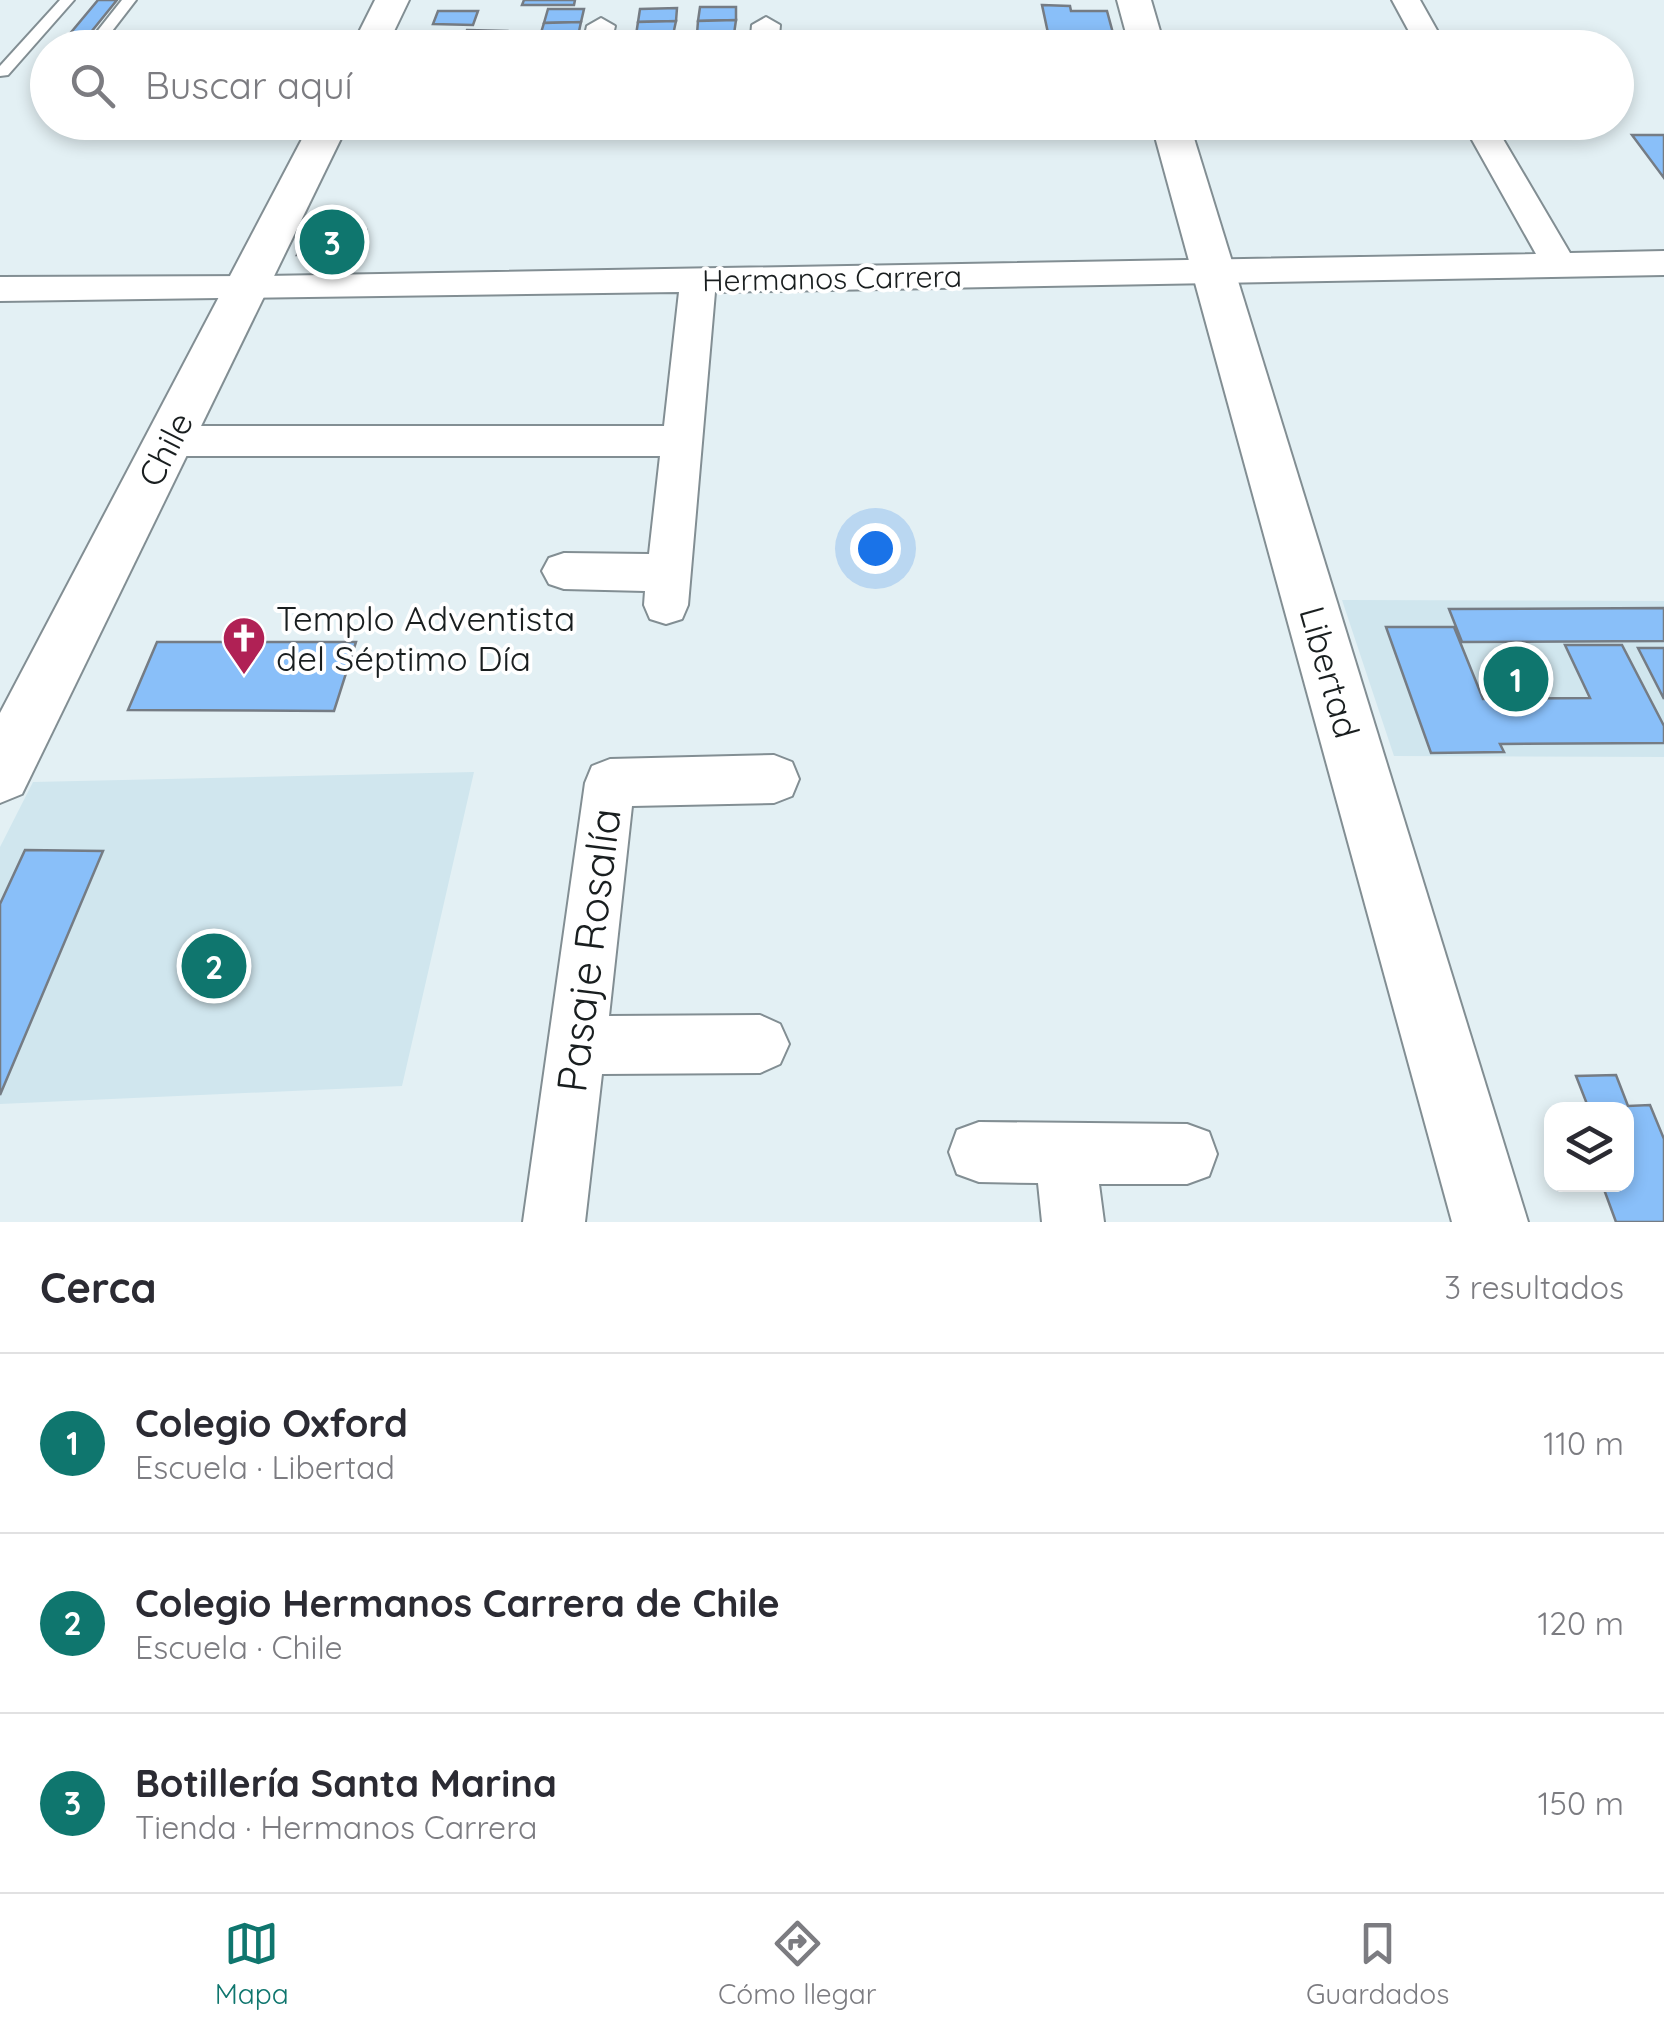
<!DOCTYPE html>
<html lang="es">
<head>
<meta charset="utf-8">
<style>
  :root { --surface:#fff; --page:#f2f2f3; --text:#2b2b33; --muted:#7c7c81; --line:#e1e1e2; --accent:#0f766e }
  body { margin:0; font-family:Quicksand,sans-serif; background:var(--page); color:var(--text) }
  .controls { position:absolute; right:30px; bottom:30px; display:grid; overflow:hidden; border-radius:20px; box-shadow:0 5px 15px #0003 }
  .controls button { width:90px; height:90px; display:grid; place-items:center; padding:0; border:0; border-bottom:2px solid var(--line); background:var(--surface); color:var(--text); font:50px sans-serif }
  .you { position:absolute; left:875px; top:548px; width:35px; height:35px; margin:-25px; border:8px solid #fff; border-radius:50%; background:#1a73e8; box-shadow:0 0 0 15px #1a73e833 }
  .badge { display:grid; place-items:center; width:65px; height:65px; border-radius:50%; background:var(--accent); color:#fff; font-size:32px; font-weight:700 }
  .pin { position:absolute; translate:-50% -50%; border:5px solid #fff; box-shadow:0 2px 10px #0006 }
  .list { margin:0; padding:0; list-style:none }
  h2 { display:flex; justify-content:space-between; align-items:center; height:130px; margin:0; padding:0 40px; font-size:42px }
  h2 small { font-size:32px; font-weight:400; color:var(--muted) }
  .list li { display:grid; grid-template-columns:65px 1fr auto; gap:30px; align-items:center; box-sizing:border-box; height:180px; padding:0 40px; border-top:2px solid var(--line) }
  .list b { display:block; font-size:38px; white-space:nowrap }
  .list p { margin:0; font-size:32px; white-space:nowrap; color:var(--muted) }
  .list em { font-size:32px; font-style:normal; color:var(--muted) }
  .icon { flex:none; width:55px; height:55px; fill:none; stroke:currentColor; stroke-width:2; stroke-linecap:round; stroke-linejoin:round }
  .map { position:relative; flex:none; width:1664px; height:1222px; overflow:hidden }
  .search { position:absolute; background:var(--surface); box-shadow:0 5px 15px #0003; left:30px; right:30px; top:30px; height:110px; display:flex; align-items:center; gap:25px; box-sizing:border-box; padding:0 35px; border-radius:55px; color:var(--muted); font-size:38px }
  .sheet { height:670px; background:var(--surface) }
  nav { display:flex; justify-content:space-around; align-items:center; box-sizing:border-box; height:140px; border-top:2px solid var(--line); background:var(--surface); font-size:28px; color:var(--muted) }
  nav a { display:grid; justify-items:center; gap:5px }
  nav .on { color:var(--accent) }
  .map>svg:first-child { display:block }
  .built { fill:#d0e6ee }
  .building { fill:#89bff9; stroke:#757c84; stroke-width:2.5 }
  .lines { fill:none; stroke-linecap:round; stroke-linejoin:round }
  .lane-casing { stroke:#828e93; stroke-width:4 }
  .street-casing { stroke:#828e93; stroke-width:4 }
  .secondary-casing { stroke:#828e93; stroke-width:4 }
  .lane { fill:#fff; fill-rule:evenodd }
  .street { fill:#fff; fill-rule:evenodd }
  .secondary { fill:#fff; fill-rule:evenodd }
  .labels { text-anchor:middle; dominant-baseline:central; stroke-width:8; stroke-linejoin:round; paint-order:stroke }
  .far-street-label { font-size:30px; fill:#191e1f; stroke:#fff }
  .street-label { font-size:35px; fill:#191e1f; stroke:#fff }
  .poi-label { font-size:35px; fill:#191e1f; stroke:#fff; text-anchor:start }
  .near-street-label { font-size:42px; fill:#191e1f; stroke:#fff }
</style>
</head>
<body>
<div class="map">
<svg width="1664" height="1222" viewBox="0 0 1664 1222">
  <rect width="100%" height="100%" fill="#e3f0f4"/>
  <g class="built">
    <polygon points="1342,600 1664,601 1664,757 1394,756"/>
    <polygon points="474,772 402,1086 0,1104 0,847 33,782"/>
  </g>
  <g class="building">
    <polygon points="98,0 117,0 83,42 63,42"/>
    <polygon points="524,0 575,0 574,5 522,5"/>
    <polygon points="1042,5 1070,6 1071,11 1107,11 1114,37 1048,33"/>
    <polygon points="700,7 736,7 736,20 698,21"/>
    <polygon points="677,8 676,21 638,22 640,9"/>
    <polygon points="548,9 584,9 581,22 544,23"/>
    <polygon points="438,11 478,11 473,25 433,24"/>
    <polygon points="736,20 734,34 697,34 698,21"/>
    <polygon points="676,21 673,35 636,35 638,22"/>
    <polygon points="581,22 578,36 540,36 544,23"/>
    <polygon points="467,30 507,31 502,45 461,45"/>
    <polygon points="1189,37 1308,38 1312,48 1192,48"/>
    <polygon points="1632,135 1664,135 1664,178"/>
    <polygon points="308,230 366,230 356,255 297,255"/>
    <polygon points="1664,608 1664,641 1462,642 1449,609"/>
    <polygon points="1386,627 1454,627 1483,699 1590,698 1565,645 1622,645 1664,726 1664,743 1500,744 1504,752 1431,753"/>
    <polygon points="157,642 356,642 334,711 128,710"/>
    <polygon points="1638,648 1664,648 1664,699"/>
    <polygon points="25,850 103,851 0,1095 0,904"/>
    <polygon points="1616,1075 1628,1106 1650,1105 1664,1139 1664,1222 1616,1222 1602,1184 1626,1184 1626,1110 1574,1110 1572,1105 1587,1104 1576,1076"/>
  </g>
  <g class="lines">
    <g class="lane-casing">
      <g id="lane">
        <polygon points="60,0 74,0 8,75 0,76 0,66"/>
        <polygon points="122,0 136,0 99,48 84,48"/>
      </g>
    </g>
    <g class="street-casing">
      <g id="street">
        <polygon points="1392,0 1420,0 1447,48 1418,48"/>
        <polygon points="766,17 780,25 778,48 750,48 752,25"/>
        <polygon points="601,18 615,26 610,48 582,48 587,26"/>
        <polygon points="1462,122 1493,122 1570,253 1664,251 1664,275 715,292 688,605 682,619 666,624 650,619 644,605 645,591 564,589 549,584 542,571 549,558 564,553 649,554 660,456 169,456 155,452 149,441 155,430 169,426 664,426 679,292 0,301 0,277 265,276 1536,254"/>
        <polygon points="774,755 792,762 799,779 792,796 774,803 632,806 609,1016 760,1015 780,1024 789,1044 780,1064 760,1073 602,1074 585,1222 523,1222 585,783 592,766 610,759"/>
        <polygon points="979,1122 1187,1124 1209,1132 1217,1154 1209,1176 1187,1184 1099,1184 1104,1222 1042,1222 1038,1183 979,1182 957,1174 949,1152 957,1130"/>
      </g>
    </g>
    <g class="secondary-casing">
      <g id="secondary">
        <polygon points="375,0 409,0 386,48 351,48"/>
        <polygon points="1117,0 1151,0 1165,48 1130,48"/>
        <polygon points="311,122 349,122 22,794 0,803 0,713"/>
        <polygon points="1151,122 1189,122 1528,1222 1452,1222"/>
      </g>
    </g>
    <use href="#lane" class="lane"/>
    <use href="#street" class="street"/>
    <use href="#secondary" class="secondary"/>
  </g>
  <defs>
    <g id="church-pin" transform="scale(2.25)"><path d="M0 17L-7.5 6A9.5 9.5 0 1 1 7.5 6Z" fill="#b02155" stroke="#fff"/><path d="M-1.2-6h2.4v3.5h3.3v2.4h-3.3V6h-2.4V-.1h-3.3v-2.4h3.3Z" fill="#fff"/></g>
  </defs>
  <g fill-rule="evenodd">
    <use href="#church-pin" x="244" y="638"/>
  </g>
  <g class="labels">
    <g class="far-street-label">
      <text transform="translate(832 278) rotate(-1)">Hermanos Carrera</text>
    </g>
    <g class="street-label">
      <text transform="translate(165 449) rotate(-63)">Chile</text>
      <text transform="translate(1330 672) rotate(74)">Libertad</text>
    </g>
    <g class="poi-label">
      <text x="276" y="618">Templo Adventista<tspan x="276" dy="40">del Séptimo Día</tspan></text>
    </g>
    <g class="near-street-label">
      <text transform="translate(588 950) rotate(-83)">Pasaje Rosalía</text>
    </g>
  </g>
</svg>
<div class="controls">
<button><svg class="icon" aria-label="layers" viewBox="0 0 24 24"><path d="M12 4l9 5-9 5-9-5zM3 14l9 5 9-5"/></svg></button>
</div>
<div class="you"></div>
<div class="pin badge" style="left:1516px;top:679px">1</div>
<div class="pin badge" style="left:214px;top:966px">2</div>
<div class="pin badge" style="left:332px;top:242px">3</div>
<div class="search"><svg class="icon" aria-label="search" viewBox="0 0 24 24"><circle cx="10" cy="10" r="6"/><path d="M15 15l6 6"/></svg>Buscar aquí</div>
</div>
<section class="sheet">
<h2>Cerca<small>3 resultados</small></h2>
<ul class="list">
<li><span class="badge">1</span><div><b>Colegio Oxford</b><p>Escuela · Libertad</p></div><em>110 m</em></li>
<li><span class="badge">2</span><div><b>Colegio Hermanos Carrera de Chile</b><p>Escuela · Chile</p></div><em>120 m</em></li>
<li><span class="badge">3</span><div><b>Botillería Santa Marina</b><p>Tienda · Hermanos Carrera</p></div><em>150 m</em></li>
</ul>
</section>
<nav>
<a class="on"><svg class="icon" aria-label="map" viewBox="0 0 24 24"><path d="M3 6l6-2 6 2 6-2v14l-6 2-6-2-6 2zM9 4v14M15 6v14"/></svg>Mapa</a>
<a><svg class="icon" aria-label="directions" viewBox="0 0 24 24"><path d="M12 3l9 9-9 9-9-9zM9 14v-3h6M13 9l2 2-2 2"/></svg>Cómo llegar</a>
<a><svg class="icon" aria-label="saved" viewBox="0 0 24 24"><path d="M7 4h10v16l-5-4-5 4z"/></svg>Guardados</a>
</nav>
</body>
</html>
